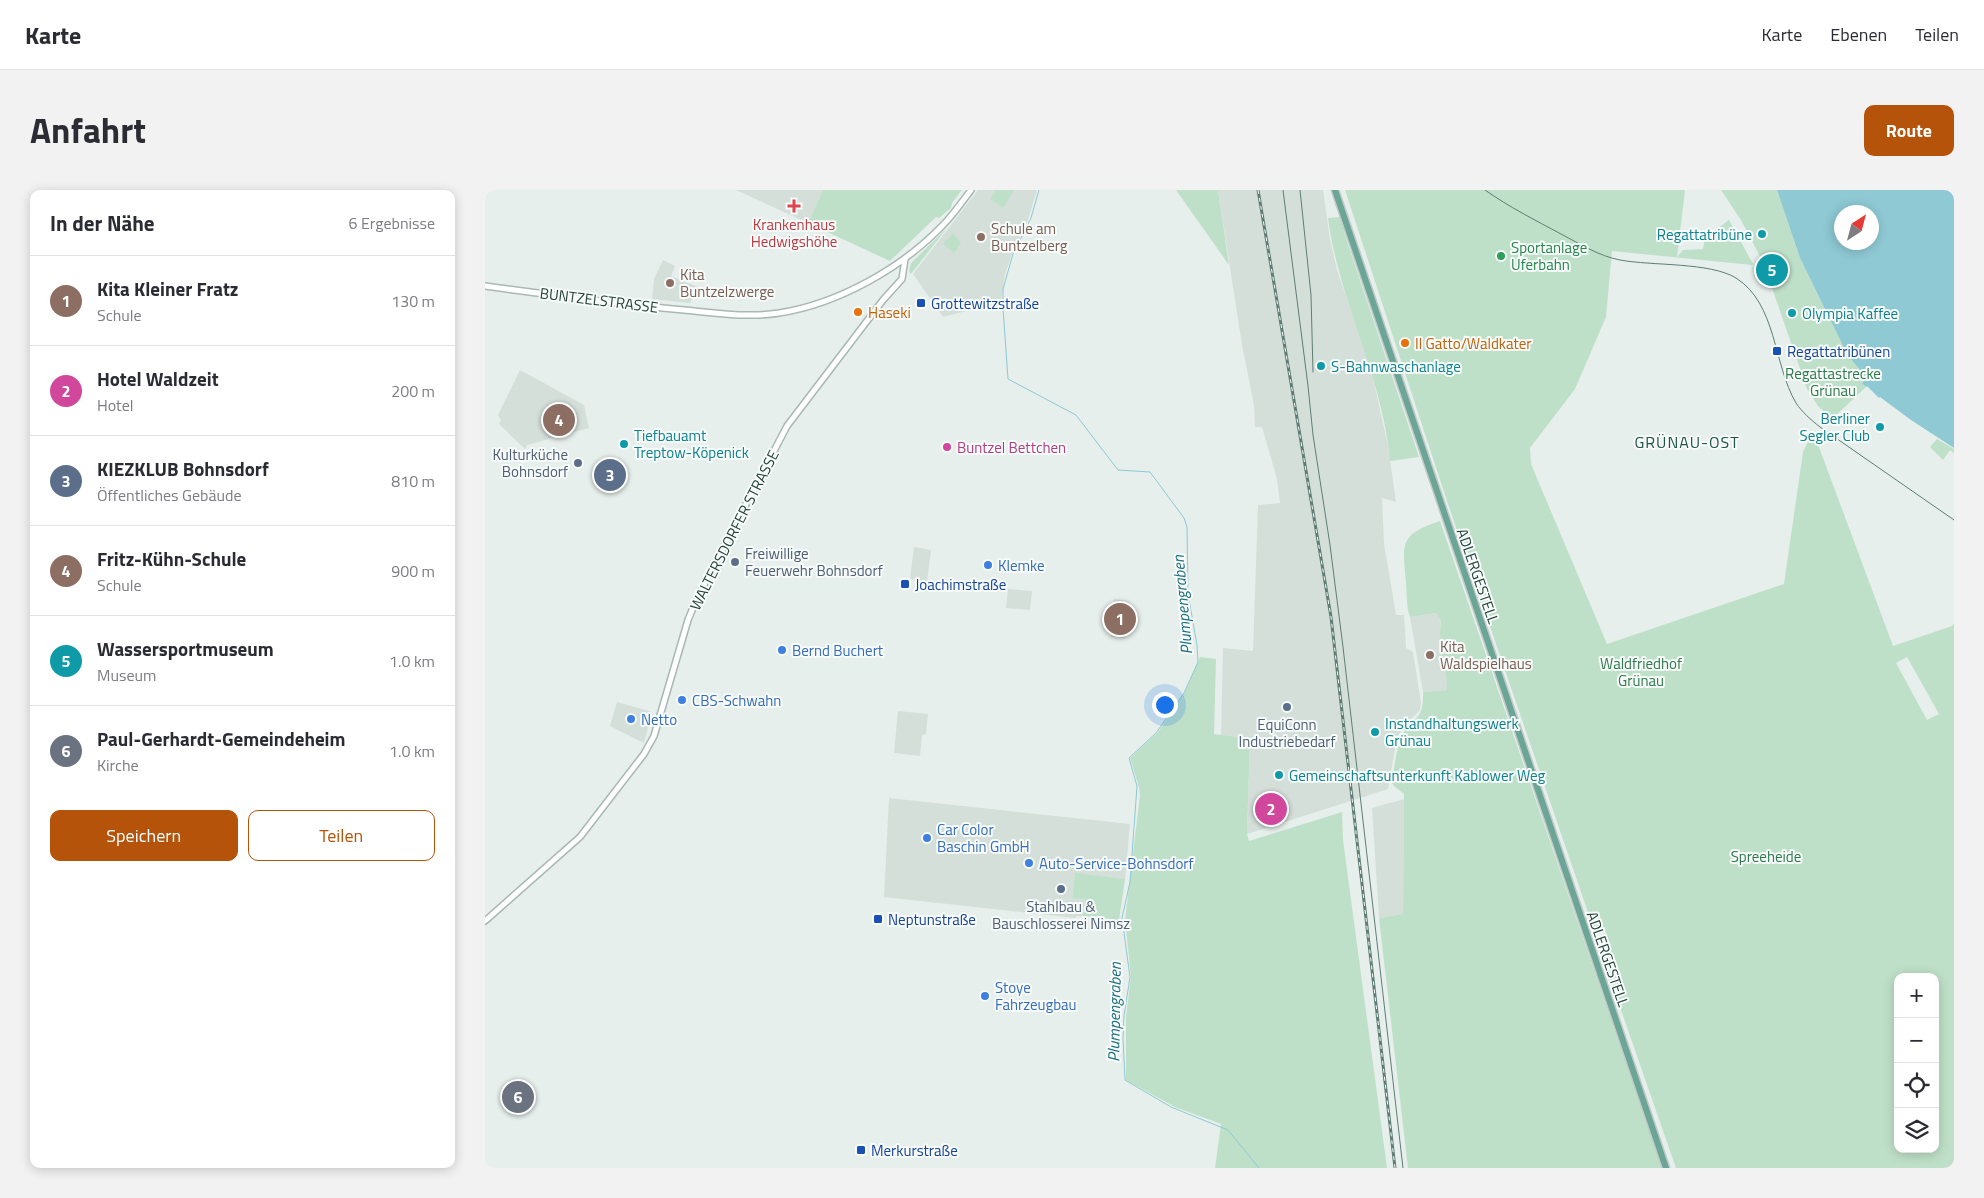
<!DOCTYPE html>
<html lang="de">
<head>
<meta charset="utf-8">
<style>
  :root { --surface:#fff; --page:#f2f2f3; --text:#2b2b33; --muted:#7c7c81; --line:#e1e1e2; --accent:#b45309 }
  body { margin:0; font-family:"Titillium Web",sans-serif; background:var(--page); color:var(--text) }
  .controls { position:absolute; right:15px; bottom:15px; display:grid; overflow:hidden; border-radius:10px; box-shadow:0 2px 12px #0003 }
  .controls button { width:45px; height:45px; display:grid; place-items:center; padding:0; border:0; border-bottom:1px solid var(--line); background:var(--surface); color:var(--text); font:25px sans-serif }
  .compass { position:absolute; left:1349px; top:15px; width:45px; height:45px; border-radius:50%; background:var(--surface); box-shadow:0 2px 12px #0003; rotate:36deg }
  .you { position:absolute; left:679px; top:514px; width:18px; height:18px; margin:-12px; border:4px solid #fff; border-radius:50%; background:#1a73e8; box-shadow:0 0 0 8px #1a73e833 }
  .badge { display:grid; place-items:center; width:32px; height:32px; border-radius:50%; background:var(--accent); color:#fff; font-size:16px; font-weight:700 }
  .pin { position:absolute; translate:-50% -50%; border:2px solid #fff; box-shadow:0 1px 5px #0006 }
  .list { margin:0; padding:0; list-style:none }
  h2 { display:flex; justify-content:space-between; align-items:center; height:65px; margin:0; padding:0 20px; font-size:21px }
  h2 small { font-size:16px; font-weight:400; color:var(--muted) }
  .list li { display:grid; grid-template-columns:32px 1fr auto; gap:15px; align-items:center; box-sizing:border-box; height:90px; padding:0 20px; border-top:1px solid var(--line) }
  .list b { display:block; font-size:19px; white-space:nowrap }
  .list p { margin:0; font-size:16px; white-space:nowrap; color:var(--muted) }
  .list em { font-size:16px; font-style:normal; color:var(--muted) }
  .actions { display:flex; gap:10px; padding:15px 20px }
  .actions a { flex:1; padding:11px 0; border:1px solid var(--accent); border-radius:10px; text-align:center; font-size:18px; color:var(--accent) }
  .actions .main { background:var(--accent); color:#fff }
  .icon { flex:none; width:28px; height:28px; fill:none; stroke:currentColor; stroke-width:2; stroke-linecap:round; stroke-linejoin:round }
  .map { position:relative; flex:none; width:1469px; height:978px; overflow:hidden; border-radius:10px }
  header { display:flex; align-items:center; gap:30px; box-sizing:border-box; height:70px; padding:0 25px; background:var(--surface); border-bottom:1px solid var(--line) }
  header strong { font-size:24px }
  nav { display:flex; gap:28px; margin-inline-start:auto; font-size:18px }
  .intro { display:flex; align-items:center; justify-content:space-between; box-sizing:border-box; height:120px; padding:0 30px }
  h1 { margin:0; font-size:35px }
  .button { padding:12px 22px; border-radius:10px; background:var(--accent); color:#fff; font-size:18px; font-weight:700 }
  main { display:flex; gap:30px; padding:0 30px }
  aside { flex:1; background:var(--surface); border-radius:10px; box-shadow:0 2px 12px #0003 }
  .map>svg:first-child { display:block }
  .built { fill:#d4dfda }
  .green { fill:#bfe0c8; fill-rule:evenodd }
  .water { fill:#8ec9d4; fill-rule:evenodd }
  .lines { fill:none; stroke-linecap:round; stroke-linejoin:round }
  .stream { stroke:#8ec9d4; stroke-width:1 }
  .minor-casing { stroke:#a8b8b2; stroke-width:8 }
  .major-casing { stroke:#c2cac8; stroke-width:9 }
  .minor { stroke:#fff; stroke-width:5 }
  .major { stroke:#6aa596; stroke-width:6 }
  .tram { stroke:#5f7d75; stroke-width:1 }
  .rail-casing { stroke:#5f7d75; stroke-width:3 }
  .rail { stroke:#f7fbf9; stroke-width:1; stroke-dasharray:4; stroke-linecap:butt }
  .health-dot { fill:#e0444e; stroke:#f7fbf9; stroke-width:2 }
  .culture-dot { fill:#0f9aa8; stroke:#f7fbf9; stroke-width:2 }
  .education-dot { fill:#8d6e63; stroke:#f7fbf9; stroke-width:2 }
  .leisure-dot { fill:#2e9e5b; stroke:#f7fbf9; stroke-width:2 }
  .transit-dot { fill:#1a4fb4; stroke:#f7fbf9; stroke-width:2 }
  .food-dot { fill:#e8710a; stroke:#f7fbf9; stroke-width:2 }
  .hotel-dot { fill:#d1479c; stroke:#f7fbf9; stroke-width:2 }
  .service-dot { fill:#5c6f8a; stroke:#f7fbf9; stroke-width:2 }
  .shop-dot { fill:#3f7fe0; stroke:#f7fbf9; stroke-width:2 }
  .labels { text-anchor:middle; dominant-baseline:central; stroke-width:4; stroke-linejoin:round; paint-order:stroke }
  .health-label { font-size:15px; fill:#be3a42; stroke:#f7fbf9 }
  .education-label { font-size:15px; fill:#785e54; stroke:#f7fbf9; text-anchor:start }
  .culture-label { font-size:15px; fill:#0d838f; stroke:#f7fbf9; text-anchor:start }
  .leisure-label { font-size:15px; fill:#27864d; stroke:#f7fbf9; text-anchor:start }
  .street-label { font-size:15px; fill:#24423a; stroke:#f7fbf9 }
  .transit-label { font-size:15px; fill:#164399; stroke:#f7fbf9; text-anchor:start }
  .food-label { font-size:15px; fill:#c56008; stroke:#f7fbf9; text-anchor:start }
  .park-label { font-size:15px; fill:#2d7a4b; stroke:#f7fbf9 }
  .hotel-label { font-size:15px; fill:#b23c85; stroke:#f7fbf9; text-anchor:start }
  .service-label { font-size:15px; fill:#4e5e75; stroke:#f7fbf9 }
  .shop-label { font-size:15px; fill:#366cbe; stroke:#f7fbf9; text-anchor:start }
  .neighbourhood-label { font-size:16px; letter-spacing:1px; fill:#1f5548; stroke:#f7fbf9 }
  .water-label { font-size:16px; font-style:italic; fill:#1c6f80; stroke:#f7fbf9 }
</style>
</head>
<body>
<header>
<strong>Karte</strong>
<nav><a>Karte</a><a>Ebenen</a><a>Teilen</a></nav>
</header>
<div class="intro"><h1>Anfahrt</h1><a class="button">Route</a></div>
<main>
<aside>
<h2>In der Nähe<small>6 Ergebnisse</small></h2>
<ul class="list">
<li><span class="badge" style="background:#8d6e63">1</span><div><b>Kita Kleiner Fratz</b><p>Schule</p></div><em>130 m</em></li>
<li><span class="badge" style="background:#d1479c">2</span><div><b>Hotel Waldzeit</b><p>Hotel</p></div><em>200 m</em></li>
<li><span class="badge" style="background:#5c6f8a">3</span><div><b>KIEZKLUB Bohnsdorf</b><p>Öffentliches Gebäude</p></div><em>810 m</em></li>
<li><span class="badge" style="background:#8d6e63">4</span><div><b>Fritz-Kühn-Schule</b><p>Schule</p></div><em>900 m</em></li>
<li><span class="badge" style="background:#0f9aa8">5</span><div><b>Wassersportmuseum</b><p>Museum</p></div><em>1.0 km</em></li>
<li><span class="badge" style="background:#6b7280">6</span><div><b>Paul-Gerhardt-Gemeindeheim</b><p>Kirche</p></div><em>1.0 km</em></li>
</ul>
<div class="actions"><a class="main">Speichern</a><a>Teilen</a></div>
</aside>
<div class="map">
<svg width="1469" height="978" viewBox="0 0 1469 978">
  <rect width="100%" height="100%" fill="#e6efeb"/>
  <g class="built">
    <polygon points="251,0 338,0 323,33"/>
    <polygon points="493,0 552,0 543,30 527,64 520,84 516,112 458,127 428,84"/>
    <polygon points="733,0 838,0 845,49 852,80 886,179 903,256 911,312 897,308 899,354 911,425 919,425 921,458 928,462 936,513 935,520 922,533 912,547 903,599 762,644 765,549 736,546 738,458 768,461 773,315 795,313 792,289 777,237 770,237 769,215 757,155"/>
    <polygon points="178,70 190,76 186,86 213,97 205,113 167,109 169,89"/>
    <polygon points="35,180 99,215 104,238 42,255 40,259 14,234 16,230 13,225"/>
    <polygon points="429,357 446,360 442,391 425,389"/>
    <polygon points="523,399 547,401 545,420 521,418"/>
    <polygon points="629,409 644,411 640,448 626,447"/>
    <polygon points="951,423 956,431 955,438 962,486 962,500 938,502 925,427"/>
    <polygon points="132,512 167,522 159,553 125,536"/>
    <polygon points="413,521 443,524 441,544 437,545 435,566 409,563"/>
    <polygon points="404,608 645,634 640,689 590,684 587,707 600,709 598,726 592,726 590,728 399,707"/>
    <polygon points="919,609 918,724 894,728 887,618"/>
  </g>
  <g class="green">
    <polygon points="338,0 477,0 467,13 466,18 454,28 451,27 405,71 323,33"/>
    <polygon points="511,0 529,0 518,18 505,9"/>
    <polygon points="691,0 733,0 744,75"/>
    <path d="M860 0H1200L1192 67 1198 60 1218 59 1220 48 1244 30 1268 74 1267 75 1127 61 1121 127 1090 199 1045 258 1046 274 1122 454 1299 394 1318 262 1328 241 1408 456 1467 436 1469 433V978H1191L1113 754 1122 745 1119 739 1113 740 1107 734 962 311ZM1422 467 1454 524 1442 530 1411 473ZM1413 787H1450V959H1413Z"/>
    <polygon points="1236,0 1292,0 1315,68 1363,166 1382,188 1377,193 1381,197 1347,229 1333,216 1322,199 1278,72 1256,30"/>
    <path d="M855 27 860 45 934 267 905 271C898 187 854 112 843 28Z"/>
    <polygon points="462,38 426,84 424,81 426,73"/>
    <polygon points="468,43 476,53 469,63 458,54"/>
    <polygon points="1452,249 1469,259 1469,263 1465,260 1458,270 1445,257"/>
    <path d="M955 331 1177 978H923L894 728 918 724 919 604 909 596 907 593C909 579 911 559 917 546 927 524 939 534 938 502L962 500C962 476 952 453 956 431L951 423 925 427C921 417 922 404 921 392 917 353 915 344 955 331Z"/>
    <polygon points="715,467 731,469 729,544 765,549 762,644 764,651 857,622 858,650 902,978 730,978 736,934 690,917 641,890 641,827 646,786 640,730 655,605 654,597 645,568 673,542 700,502"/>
    <polygon points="590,683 640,689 634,730 598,726 600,709 587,708"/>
  </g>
  <path class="water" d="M1292 0H1469V258L1426 230 1395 207 1394 208 1382 196 1381 197 1377 193 1382 188 1363 166 1315 68ZM1386 22V52H1356V22Z"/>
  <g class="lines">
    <polyline class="stream" points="554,0 546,28 528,64 518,99 518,118 523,189 591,225 633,280 665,282 699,328 702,337 703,404 712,455 713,472 699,503 671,543 644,568 652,596 645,692 637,728 645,787 639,826 638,848 640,890 686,917 743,940 774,978"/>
    <g class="minor-casing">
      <g id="minor">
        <path d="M0 96C66 105 132 114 199 120 230 123 263 128 294 123 353 114 417 78 458 35 468 25 477 12 486 0"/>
        <polyline points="0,731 95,647 159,564 169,546 203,430 212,408 302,236 398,110 417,89 420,69"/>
      </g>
    </g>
    <g class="major-casing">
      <polyline id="major" points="850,0 1181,978"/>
    </g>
    <use href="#minor" class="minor"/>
    <use href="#major" class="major"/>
    <g class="tram">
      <polyline points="798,0 823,196 828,245 845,355 858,457 918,978"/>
      <polyline points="815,0 826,105 828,182"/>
      <path d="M1000 0C1024 17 1050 30 1076 44 1095 54 1114 66 1135 70 1167 76 1225 72 1251 88 1292 114 1288 174 1311 213 1317 222 1326 230 1335 237L1469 330"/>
    </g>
    <g class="rail-casing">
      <polyline id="rail" points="773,0 846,427 910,978"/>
    </g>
    <use href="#rail" class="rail"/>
  </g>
  <path class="health-dot" d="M306.5 8.5h5v5h5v5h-5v5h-5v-5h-5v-5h5z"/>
  <g class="culture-dot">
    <circle cx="1277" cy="44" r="5"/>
    <circle cx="1307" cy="123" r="5"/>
    <circle cx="836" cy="176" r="5"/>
    <circle cx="1395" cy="237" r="5"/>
    <circle cx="139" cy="254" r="5"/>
    <circle cx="890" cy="542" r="5"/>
    <circle cx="794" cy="585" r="5"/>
  </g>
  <g class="education-dot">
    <circle cx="496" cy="47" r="5"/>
    <circle cx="185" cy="93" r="5"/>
    <circle cx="945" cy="465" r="5"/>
  </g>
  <circle class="leisure-dot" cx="1016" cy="66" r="5"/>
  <g class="transit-dot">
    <rect x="431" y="108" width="10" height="10" rx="2.5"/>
    <rect x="1287" y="156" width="10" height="10" rx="2.5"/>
    <rect x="415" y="389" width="10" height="10" rx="2.5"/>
    <rect x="388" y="724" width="10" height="10" rx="2.5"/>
    <rect x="371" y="955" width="10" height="10" rx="2.5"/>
  </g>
  <g class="food-dot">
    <circle cx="373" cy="122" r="5"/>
    <circle cx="920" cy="153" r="5"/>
  </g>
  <circle class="hotel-dot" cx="462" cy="257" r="5"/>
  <g class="service-dot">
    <circle cx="93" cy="273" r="5"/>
    <circle cx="250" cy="372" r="5"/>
    <circle cx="802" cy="517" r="5"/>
    <circle cx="576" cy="699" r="5"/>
  </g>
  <g class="shop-dot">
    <circle cx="503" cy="375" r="5"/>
    <circle cx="297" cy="460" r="5"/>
    <circle cx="197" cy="510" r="5"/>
    <circle cx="146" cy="529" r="5"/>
    <circle cx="442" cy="648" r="5"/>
    <circle cx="544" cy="673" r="5"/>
    <circle cx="500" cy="806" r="5"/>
  </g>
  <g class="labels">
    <g class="health-label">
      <text x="309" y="34">Krankenhaus<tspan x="309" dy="17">Hedwigshöhe</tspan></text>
    </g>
    <g class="education-label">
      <text x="506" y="38">Schule am<tspan x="506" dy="17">Buntzelberg</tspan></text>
      <text x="195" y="84">Kita<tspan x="195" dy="17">Buntzelzwerge</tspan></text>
      <text x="955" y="456">Kita<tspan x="955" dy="17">Waldspielhaus</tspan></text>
    </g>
    <g class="culture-label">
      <text x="1267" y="44" text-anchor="end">Regattatribüne</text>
      <text x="1317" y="123">Olympia Kaffee</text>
      <text x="846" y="176">S-Bahnwaschanlage</text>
      <text x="1385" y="228" text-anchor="end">Berliner<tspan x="1385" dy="17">Segler Club</tspan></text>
      <text x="149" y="245">Tiefbauamt<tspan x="149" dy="17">Treptow-Köpenick</tspan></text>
      <text x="900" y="533">Instandhaltungswerk<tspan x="900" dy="17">Grünau</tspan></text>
      <text x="804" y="585">Gemeinschaftsunterkunft Kablower Weg</text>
    </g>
    <g class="leisure-label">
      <text x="1026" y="57">Sportanlage<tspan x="1026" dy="17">Uferbahn</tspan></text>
    </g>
    <g class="street-label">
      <text transform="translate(114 110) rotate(7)">BUNTZELSTRASSE</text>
      <text transform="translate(249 340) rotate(-63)">WALTERSDORFER STRASSE</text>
      <text transform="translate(993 386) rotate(71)">ADLERGESTELL</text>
      <text transform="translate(1123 769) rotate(71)">ADLERGESTELL</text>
    </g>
    <g class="transit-label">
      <text x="446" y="113">Grottewitzstraße</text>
      <text x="1302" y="161">Regattatribünen</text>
      <text x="430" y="394">Joachimstraße</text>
      <text x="403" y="729">Neptunstraße</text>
      <text x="386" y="960">Merkurstraße</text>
    </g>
    <g class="food-label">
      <text x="383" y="122">Haseki</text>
      <text x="930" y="153">Il Gatto/Waldkater</text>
    </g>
    <g class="park-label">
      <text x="1348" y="183">Regattastrecke<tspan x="1348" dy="17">Grünau</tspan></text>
      <text x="1156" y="473">Waldfriedhof<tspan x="1156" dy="17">Grünau</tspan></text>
      <text x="1281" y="666">Spreeheide</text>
    </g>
    <g class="hotel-label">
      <text x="472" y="257">Buntzel Bettchen</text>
    </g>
    <g class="service-label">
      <text x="83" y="264" text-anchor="end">Kulturküche<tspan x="83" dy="17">Bohnsdorf</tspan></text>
      <text x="260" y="363" text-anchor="start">Freiwillige<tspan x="260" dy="17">Feuerwehr Bohnsdorf</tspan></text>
      <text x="802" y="534">EquiConn<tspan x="802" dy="17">Industriebedarf</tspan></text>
      <text x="576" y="716">Stahlbau &amp;<tspan x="576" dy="17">Bauschlosserei Nimsz</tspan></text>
    </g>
    <g class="shop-label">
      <text x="513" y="375">Klemke</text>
      <text x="307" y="460">Bernd Buchert</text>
      <text x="207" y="510">CBS-Schwahn</text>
      <text x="156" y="529">Netto</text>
      <text x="452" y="639">Car Color<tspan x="452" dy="17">Baschin GmbH</tspan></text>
      <text x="554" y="673">Auto-Service-Bohnsdorf</text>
      <text x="510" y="797">Stoye<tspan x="510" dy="17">Fahrzeugbau</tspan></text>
    </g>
    <g class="neighbourhood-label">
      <text x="1202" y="252">GRÜNAU-OST</text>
    </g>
    <g class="water-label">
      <text transform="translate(697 415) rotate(-95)">Plumpengraben</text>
      <text transform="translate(629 822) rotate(-89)">Plumpengraben</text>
    </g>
  </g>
</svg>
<div class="controls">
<button>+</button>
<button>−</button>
<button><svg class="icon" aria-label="locate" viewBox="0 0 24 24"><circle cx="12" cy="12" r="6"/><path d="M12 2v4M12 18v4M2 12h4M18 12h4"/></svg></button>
<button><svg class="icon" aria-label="layers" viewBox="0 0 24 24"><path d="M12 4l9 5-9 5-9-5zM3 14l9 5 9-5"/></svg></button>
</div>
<svg class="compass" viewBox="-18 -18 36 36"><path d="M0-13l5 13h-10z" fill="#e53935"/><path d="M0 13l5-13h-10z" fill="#7c7c81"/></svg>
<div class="you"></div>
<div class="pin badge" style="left:635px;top:429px;background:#8d6e63">1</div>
<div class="pin badge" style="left:786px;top:619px;background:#d1479c">2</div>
<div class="pin badge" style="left:125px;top:285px;background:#5c6f8a">3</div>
<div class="pin badge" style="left:74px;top:230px;background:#8d6e63">4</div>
<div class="pin badge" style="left:1287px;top:80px;background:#0f9aa8">5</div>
<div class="pin badge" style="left:33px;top:907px;background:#6b7280">6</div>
</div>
</main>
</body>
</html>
